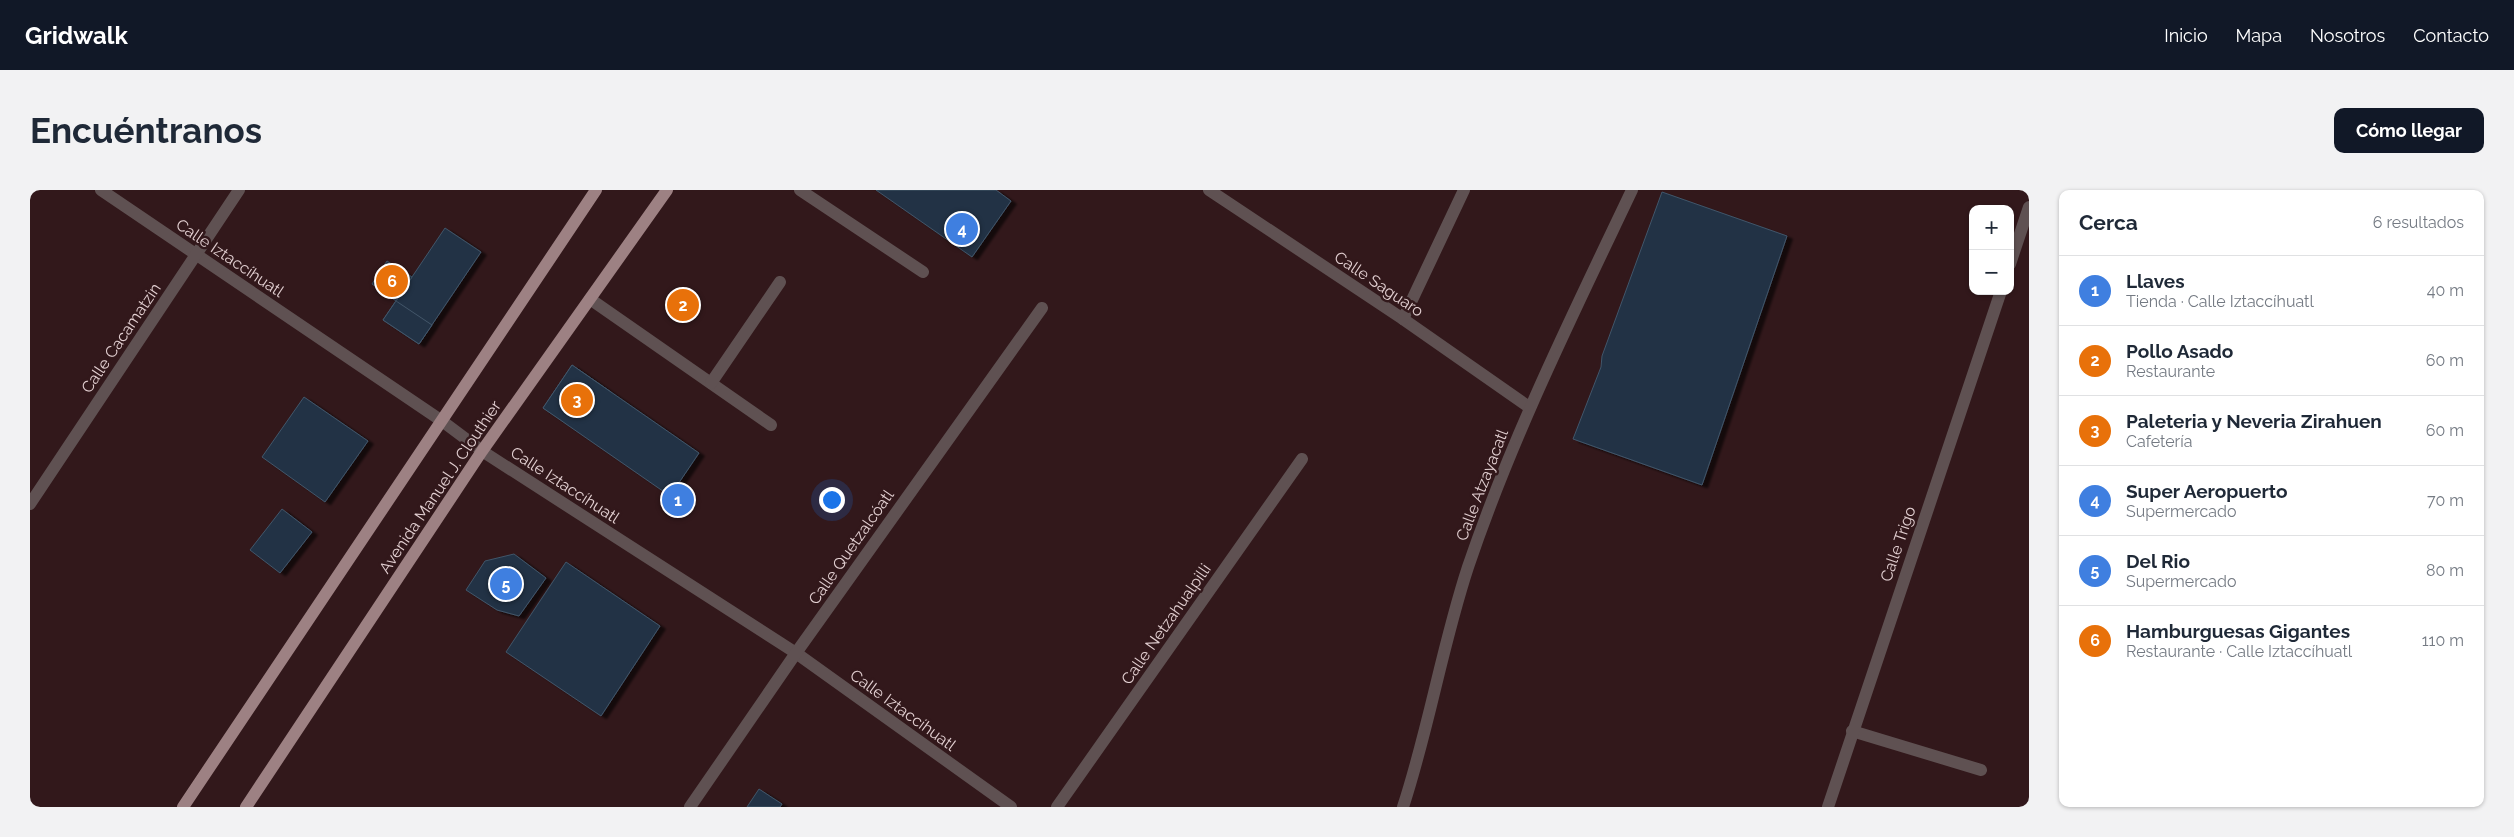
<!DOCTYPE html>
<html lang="es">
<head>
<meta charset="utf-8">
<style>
  :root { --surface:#fff; --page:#f2f2f3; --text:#1f2937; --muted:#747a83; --line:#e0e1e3; --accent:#111827 }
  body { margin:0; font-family:Raleway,sans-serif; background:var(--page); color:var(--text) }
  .controls { position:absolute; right:15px; top:15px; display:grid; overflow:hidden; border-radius:10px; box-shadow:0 1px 4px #0004 }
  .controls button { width:45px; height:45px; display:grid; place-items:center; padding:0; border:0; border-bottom:1px solid var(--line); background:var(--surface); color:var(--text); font:25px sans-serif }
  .you { position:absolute; left:801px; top:309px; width:18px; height:18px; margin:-12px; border:4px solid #fff; border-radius:50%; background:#1a73e8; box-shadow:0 0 0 8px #1a73e833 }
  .badge { display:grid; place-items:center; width:32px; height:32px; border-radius:50%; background:var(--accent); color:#fff; font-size:16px; font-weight:700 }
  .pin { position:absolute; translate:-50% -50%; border:2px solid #fff; box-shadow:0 1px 5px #0006 }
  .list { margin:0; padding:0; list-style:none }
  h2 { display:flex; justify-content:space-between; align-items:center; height:65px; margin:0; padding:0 20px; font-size:21px }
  h2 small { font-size:16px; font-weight:400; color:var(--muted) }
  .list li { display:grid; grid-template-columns:32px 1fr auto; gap:15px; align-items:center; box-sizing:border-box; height:70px; padding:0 20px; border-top:1px solid var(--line) }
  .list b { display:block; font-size:19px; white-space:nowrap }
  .list p { margin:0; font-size:16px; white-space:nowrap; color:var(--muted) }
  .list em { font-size:16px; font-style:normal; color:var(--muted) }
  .map { position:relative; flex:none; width:1999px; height:617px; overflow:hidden; border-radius:10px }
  header { display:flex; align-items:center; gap:30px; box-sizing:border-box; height:70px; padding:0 25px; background:var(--accent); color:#fff }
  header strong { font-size:24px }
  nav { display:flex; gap:28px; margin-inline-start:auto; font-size:18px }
  .intro { display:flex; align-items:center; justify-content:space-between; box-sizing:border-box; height:120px; padding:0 30px }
  h1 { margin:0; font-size:35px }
  .button { padding:12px 22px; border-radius:10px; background:var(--accent); color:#fff; font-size:18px; font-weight:700 }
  main { display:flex; gap:30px; padding:0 30px }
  aside { flex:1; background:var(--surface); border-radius:10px; box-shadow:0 1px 4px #0004 }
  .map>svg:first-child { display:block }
  .building { fill:#203245; stroke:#42566a; filter:url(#shadow) }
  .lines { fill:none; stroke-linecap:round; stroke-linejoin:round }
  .minor { stroke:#5f5152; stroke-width:12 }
  .major { stroke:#9d8183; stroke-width:12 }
  .labels { text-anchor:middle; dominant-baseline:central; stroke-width:5; stroke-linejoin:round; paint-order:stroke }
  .street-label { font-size:16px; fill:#e3d0d2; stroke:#32181b }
</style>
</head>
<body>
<header>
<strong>Gridwalk</strong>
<nav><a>Inicio</a><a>Mapa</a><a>Nosotros</a><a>Contacto</a></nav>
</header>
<div class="intro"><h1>Encuéntranos</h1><a class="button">Cómo llegar</a></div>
<main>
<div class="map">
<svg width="1999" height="617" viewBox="0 0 1999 617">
  <defs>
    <filter id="shadow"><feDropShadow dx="5.5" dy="3" stdDeviation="1" flood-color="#0009"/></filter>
  </defs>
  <rect width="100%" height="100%" fill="#32181b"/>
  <g class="building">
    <polygon points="846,0 966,0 981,11 942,67"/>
    <polygon points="1632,2 1757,46 1672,295 1543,249 1571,177 1572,166"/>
    <polygon points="415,38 451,62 389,154 353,130"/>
    <polygon points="357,71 382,87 366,111 342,94"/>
    <polygon points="366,111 402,135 389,154 353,130"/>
    <polygon points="542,175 581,202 554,245 513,218"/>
    <polygon points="542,175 669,263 640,306 513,218"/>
    <polygon points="274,207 338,251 295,312 232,267"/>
    <polygon points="648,301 657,308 648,319 639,312"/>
    <polygon points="252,319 282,342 250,383 220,360"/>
    <polygon points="484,364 516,388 489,426 467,420 436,400 455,371"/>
    <polygon points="536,372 630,436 571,526 476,462"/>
    <polygon points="729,599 752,614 750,617 717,617"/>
  </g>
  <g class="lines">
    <g class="minor">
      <polyline points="71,0 412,231 452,261 766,463 981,617"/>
      <polyline points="770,0 893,82"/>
      <polyline points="1179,0 1373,129 1499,217"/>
      <polyline points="1980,74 1999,17"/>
      <polyline points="560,109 741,235"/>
      <polyline points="1373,129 1434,0"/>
      <polyline points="681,193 750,92"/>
      <polyline points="0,314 209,0"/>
      <polyline points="1822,541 1951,580"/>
      <polyline points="660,617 766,463 1012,118"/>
      <polyline points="1027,617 1272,269"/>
      <path d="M1373 617C1399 538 1412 456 1438 377 1482 247 1543 124 1602 0"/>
      <polyline points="1798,617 1971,101"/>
    </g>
    <g class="major">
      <polyline points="153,617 566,0"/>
      <polyline points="216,617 452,261 637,0"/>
    </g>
  </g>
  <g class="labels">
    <g class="street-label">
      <text transform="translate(200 68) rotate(34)">Calle Iztaccíhuatl</text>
      <text transform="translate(1349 94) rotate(34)">Calle Saguaro</text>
      <text transform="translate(91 148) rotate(-56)">Calle Cacamatzin</text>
      <text transform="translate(535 295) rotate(33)">Calle Iztaccíhuatl</text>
      <text transform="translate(1452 295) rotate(-69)">Calle Atzayacatl</text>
      <text transform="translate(410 297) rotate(-56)">Avenida Manuel J. Clouthier</text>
      <text transform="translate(1868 354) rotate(-71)">Calle Trigo</text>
      <text transform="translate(821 357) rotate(-55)">Calle Quetzalcóatl</text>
      <text transform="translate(1136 434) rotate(-55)">Calle Netzahualpilli</text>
      <text transform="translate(873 520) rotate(36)">Calle Iztaccíhuatl</text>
    </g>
  </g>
</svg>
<div class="controls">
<button>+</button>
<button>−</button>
</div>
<div class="you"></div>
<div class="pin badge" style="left:648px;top:310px;background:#3f7fe0">1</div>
<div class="pin badge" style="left:653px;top:115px;background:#e8710a">2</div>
<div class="pin badge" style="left:547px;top:210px;background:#e8710a">3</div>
<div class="pin badge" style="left:932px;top:39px;background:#3f7fe0">4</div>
<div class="pin badge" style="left:476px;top:394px;background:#3f7fe0">5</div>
<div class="pin badge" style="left:362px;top:91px;background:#e8710a">6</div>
</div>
<aside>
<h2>Cerca<small>6 resultados</small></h2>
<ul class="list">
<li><span class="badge" style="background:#3f7fe0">1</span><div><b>Llaves</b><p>Tienda · Calle Iztaccíhuatl</p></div><em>40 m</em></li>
<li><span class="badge" style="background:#e8710a">2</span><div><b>Pollo Asado</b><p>Restaurante</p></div><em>60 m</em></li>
<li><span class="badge" style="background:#e8710a">3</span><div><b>Paleteria y Neveria Zirahuen</b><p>Cafetería</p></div><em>60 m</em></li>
<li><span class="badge" style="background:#3f7fe0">4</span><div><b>Super Aeropuerto</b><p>Supermercado</p></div><em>70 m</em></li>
<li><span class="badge" style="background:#3f7fe0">5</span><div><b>Del Rio</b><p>Supermercado</p></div><em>80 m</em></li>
<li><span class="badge" style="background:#e8710a">6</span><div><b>Hamburguesas Gigantes</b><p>Restaurante · Calle Iztaccíhuatl</p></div><em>110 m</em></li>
</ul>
</aside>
</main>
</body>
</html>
